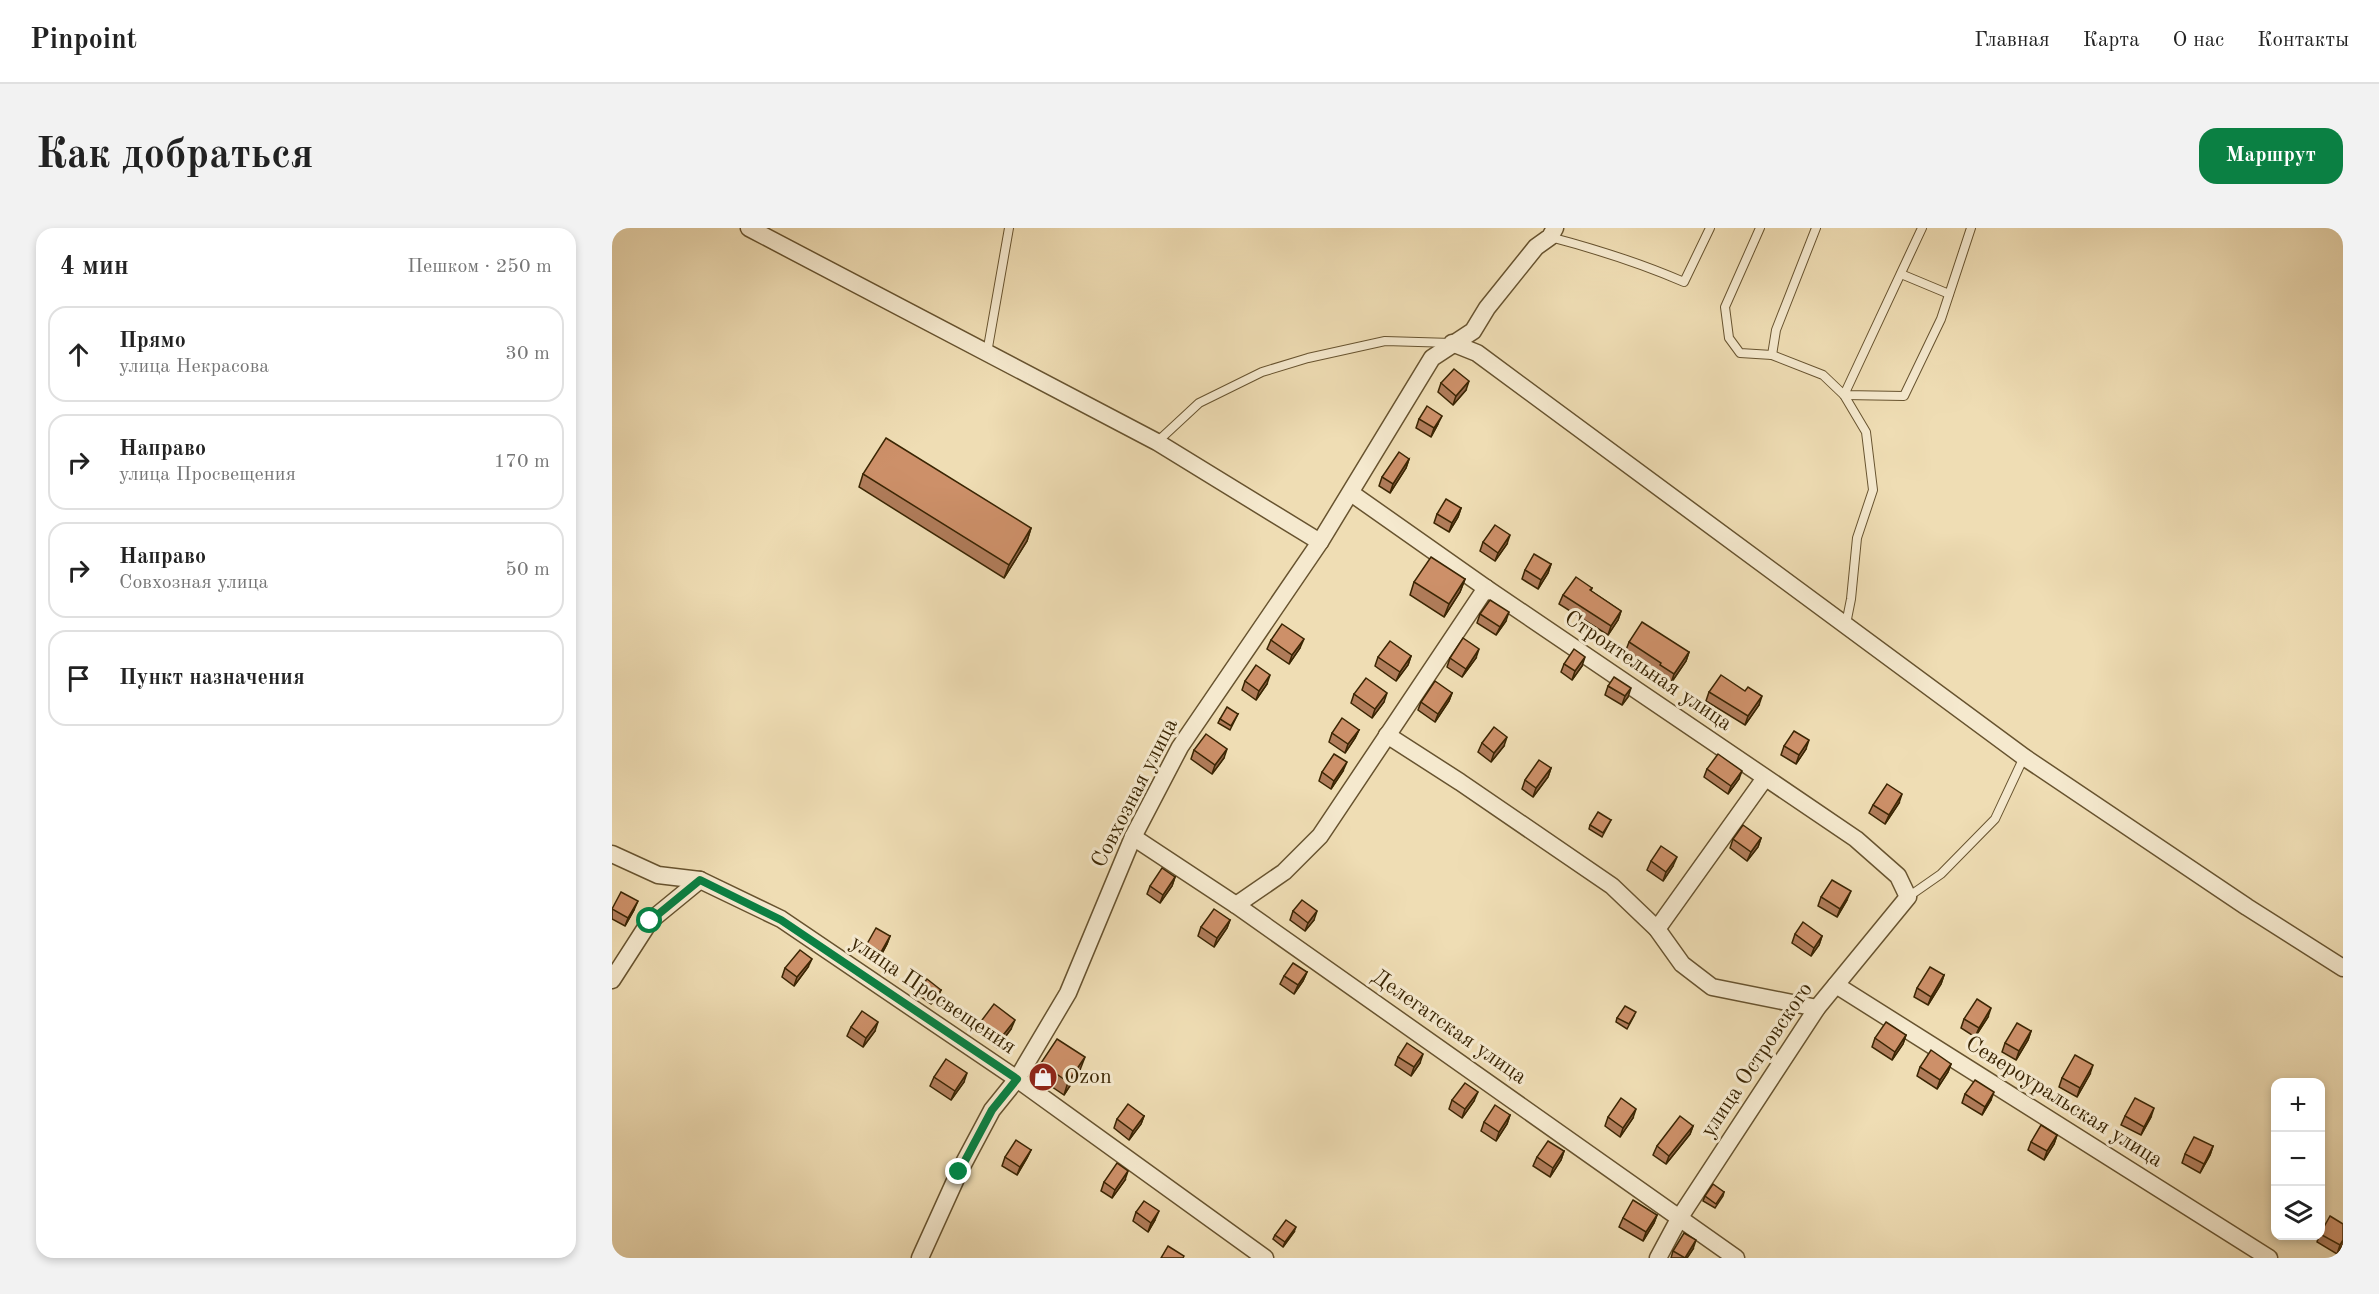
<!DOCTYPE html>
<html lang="ru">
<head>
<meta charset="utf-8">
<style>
  :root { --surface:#fff; --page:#f2f2f2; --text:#222; --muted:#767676; --line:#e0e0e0; --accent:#0b8043 }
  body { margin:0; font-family:"Old Standard TT",serif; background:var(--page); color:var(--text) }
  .controls { position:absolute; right:18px; bottom:18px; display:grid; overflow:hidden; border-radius:12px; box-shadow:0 3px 9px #0003 }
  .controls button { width:54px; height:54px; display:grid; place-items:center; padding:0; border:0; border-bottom:2px solid var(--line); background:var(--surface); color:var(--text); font:30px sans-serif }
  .stop { position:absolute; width:18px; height:18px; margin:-14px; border:4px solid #0b8043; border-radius:50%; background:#fff }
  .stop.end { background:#0b8043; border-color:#fff; box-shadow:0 2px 6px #0008 }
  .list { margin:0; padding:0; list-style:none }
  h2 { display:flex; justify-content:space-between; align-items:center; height:78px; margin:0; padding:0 24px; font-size:26px }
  h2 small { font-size:20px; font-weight:400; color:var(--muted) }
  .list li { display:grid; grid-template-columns:39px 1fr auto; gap:18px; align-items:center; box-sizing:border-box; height:96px; margin:0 12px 12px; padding:0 12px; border:2px solid var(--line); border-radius:18px }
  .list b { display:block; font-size:22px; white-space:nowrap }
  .list p { margin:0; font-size:20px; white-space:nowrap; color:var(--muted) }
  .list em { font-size:20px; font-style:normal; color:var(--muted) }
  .icon { flex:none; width:33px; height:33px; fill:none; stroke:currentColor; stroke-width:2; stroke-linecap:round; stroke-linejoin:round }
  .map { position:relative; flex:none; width:1731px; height:1030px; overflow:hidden; border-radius:18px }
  header { display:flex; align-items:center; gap:36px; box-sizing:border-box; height:84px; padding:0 30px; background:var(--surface); border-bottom:2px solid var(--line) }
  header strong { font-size:28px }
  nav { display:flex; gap:33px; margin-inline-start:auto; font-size:21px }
  .intro { display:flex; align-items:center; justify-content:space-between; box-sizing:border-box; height:144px; padding:0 36px }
  h1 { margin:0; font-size:42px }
  .button { padding:15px 27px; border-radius:18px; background:var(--accent); color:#fff; font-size:21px; font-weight:700 }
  main { display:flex; gap:36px; padding:0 36px }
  aside { flex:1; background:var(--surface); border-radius:18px; box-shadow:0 3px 9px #0003 }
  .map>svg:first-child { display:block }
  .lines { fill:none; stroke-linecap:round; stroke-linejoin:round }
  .lane-casing { stroke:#67532f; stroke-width:10 }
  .street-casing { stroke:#67532f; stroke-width:19 }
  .lane { stroke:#f5e9ce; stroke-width:8 }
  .street { stroke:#f5e9ce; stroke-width:16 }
  .wall { fill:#b07c5a; stroke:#3a2503; stroke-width:1.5 }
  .shaded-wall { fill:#90654a; stroke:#3a2503; stroke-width:1.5 }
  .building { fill:#cd9069; stroke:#3a2503; stroke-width:1.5 }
  .route { stroke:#0b8043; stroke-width:8 }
  .labels { text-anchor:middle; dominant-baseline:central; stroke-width:6; stroke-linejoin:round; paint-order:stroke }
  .street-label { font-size:22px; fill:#3a2503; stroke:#f5e9ce }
  .poi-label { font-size:22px; fill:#3a2503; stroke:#f5e9ce; text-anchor:start }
</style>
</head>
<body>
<header>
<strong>Pinpoint</strong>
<nav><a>Главная</a><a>Карта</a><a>О нас</a><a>Контакты</a></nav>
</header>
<div class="intro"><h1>Как добраться</h1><a class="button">Маршрут</a></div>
<main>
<aside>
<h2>4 мин<small>Пешком · 250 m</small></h2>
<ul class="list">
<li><svg class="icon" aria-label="ahead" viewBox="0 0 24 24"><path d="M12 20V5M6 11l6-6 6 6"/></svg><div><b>Прямо</b><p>улица Некрасова</p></div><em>30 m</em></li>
<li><svg class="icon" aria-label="right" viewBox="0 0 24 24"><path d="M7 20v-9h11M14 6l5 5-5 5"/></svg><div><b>Направо</b><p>улица Просвещения</p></div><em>170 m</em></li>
<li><svg class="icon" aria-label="right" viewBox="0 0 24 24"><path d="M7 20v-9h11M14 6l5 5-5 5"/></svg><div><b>Направо</b><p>Совхозная улица</p></div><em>50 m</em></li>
<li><svg class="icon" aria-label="arrive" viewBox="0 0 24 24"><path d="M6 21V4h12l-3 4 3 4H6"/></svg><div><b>Пункт назначения</b></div></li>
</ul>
</aside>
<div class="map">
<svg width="1731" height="1030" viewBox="0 0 1731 1030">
  <rect width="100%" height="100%" fill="#efddb4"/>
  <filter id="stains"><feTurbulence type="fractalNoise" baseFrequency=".00333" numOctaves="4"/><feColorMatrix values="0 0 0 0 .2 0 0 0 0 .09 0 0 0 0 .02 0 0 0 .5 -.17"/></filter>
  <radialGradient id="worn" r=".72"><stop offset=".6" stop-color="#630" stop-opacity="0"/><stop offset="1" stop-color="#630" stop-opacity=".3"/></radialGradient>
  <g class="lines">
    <g class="lane-casing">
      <g id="lane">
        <polyline points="1148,0 1113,79 1117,110 1128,125 1160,127 1211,147 1232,167 1254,204 1261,262 1245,310 1239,371 1234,396"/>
        <polyline points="1310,0 1232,167 1292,168 1329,91 1359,0"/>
        <path d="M938 9C984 21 1028 35 1072 54L1098 0"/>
        <polyline points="1289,46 1337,66"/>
        <polyline points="375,125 397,0"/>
        <polyline points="1160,127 1164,102 1204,0"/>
        <polyline points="545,214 587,175 650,144 696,130 773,113 840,115"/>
        <polyline points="1296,669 1329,646 1383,591 1412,529"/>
      </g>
    </g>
    <g class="street-casing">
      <g id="street">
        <polyline points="137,0 545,214 708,314"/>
        <polyline points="840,115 865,125 1412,529 1635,679 1731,740"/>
        <polyline points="739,265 874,360 1244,611 1286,648 1296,669 1205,780 1068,989 1046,1030"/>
        <polyline points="775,507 848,554 1000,658 1045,701 1070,736 1100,759 1205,780"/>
        <polyline points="521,609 624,677 1124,1030"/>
        <polyline points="0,626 46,647 88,652 169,691 405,851 653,1030"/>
        <polyline points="624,677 672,644 708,608 874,360"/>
        <polyline points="1045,701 1153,550"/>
        <polyline points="0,752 38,693 88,652"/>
        <polyline points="1224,757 1657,1030"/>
        <polyline points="308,1030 347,944 380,882 405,851 456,765 521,609 568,519 708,314 820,130 861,103 875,80 924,19 938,9 943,0"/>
      </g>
    </g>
    <use href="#lane" class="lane"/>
    <use href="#street" class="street"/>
  </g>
  <g class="wall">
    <polygon points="829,155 854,162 841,177 826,164"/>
    <polygon points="807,191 826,196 819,209 804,200"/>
    <polygon points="797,231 794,240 778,265 767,258 770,249"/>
    <polygon points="251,246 419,300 415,313 392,350 247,259"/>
    <polygon points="849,280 846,289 837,304 822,295 825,286"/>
    <polygon points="871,314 895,316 883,333 868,323"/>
    <polygon points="939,336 936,345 926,361 910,351 913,342"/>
    <polygon points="853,351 848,364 832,389 798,367 802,354"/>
    <polygon points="980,360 979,363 1009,383 1006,392 996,407 947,376 951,367"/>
    <polygon points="868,386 894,393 884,407 865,395"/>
    <polygon points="659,412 688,420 677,436 655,421"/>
    <polygon points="1017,414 1077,424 1074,433 1059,455 1045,446 1046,444 1014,422"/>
    <polygon points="799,428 796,437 784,453 763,438 766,429"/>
    <polygon points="838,430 864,430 850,449 835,439"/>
    <polygon points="952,436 970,438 960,452 949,444"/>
    <polygon points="633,453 655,456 644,472 630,462"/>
    <polygon points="996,458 1016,469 1010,477 993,467"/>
    <polygon points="1097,464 1147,477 1133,497 1094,473"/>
    <polygon points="840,465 837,473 823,494 806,482 809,474"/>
    <polygon points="742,466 772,474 760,490 739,475"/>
    <polygon points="626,486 618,502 606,495 608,491"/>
    <polygon points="747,502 743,510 733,525 717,514 720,505"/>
    <polygon points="870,515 892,518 879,534 866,524"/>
    <polygon points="1172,518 1194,521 1184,536 1169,527"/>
    <polygon points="582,522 612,530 600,546 579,531"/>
    <polygon points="939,540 936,549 921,569 910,561 913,552"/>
    <polygon points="1095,541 1127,551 1116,566 1092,549"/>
    <polygon points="731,543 719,561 707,553 710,544"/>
    <polygon points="1287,575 1273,596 1257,585 1261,577"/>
    <polygon points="999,592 990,609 977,601 978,597"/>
    <polygon points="1149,610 1146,619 1135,633 1118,620 1121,611"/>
    <polygon points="1039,633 1061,638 1051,653 1035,642"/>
    <polygon points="563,649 560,658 548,675 535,666 538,658"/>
    <polygon points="1209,669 1235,672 1225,689 1206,678"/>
    <polygon points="0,681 22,682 13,698 0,691"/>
    <polygon points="681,683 702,692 693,703 678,692"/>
    <polygon points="618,692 615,700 602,719 586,708 589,699"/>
    <polygon points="1183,706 1210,708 1207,717 1199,728 1180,715"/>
    <polygon points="278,708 275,716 266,733 252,725 255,716"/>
    <polygon points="196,739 182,758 170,749 173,740"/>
    <polygon points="695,744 691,753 682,766 668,756 672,748"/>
    <polygon points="1332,747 1329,756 1316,777 1302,769 1305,760"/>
    <polygon points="307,761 329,762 327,766 319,776 305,766"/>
    <polygon points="1022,788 1015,801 1004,794 1005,790"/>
    <polygon points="1376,789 1363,809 1349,800 1352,791"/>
    <polygon points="367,796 399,801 385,820 364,804"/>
    <polygon points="239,799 263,803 251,819 235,808"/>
    <polygon points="1419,803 1416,812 1404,832 1390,824 1393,815"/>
    <polygon points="1294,807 1291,816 1280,832 1260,819 1263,810"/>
    <polygon points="786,829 808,835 799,848 783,837"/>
    <polygon points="429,835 468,842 452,867 424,848"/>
    <polygon points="1339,836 1336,844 1325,861 1305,848 1308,839"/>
    <polygon points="1478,846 1465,869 1447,859 1450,850"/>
    <polygon points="322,849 352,854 339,872 318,858"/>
    <polygon points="1353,866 1379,872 1370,887 1350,875"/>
    <polygon points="840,872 862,873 850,890 837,881"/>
    <polygon points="898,887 895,896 884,913 869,903 872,894"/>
    <polygon points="532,888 529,896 517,912 502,900 505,891"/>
    <polygon points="1513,888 1539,889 1529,907 1509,897"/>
    <polygon points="996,889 1021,890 1008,909 993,898"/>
    <polygon points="1081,898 1078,906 1054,936 1041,927 1045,918"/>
    <polygon points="1445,907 1442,916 1432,932 1416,922 1419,914"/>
    <polygon points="1601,918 1598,927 1588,945 1570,935 1573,926"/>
    <polygon points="419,922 415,930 405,947 390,938 393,929"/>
    <polygon points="952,923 949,932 938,949 921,938 925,929"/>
    <polygon points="513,952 500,970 489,963 492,954"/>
    <polygon points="1112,964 1111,968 1103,980 1091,973 1093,968"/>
    <polygon points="524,984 543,992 536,1004 521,993"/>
    <polygon points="1045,987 1042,995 1031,1013 1007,999 1011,990"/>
    <polygon points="1731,996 1731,1016 1725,1026 1705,1014 1707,1008 1708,1008 1708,1005"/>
    <polygon points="682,1004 671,1019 661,1011 663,1007"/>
    <polygon points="1081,1021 1075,1030 1059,1030 1061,1023"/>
  </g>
  <g class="shaded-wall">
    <polygon points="857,153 854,162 841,177 844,168"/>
    <polygon points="830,188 826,196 819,209 822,200"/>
    <polygon points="797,231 794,240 778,265 781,256"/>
    <polygon points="849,280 846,289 837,304 840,295"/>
    <polygon points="419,300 415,313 392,350 397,337"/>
    <polygon points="898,307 895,316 883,333 886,325"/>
    <polygon points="939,336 936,345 926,361 929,352"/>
    <polygon points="853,351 848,364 832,389 837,376"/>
    <polygon points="1009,383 1006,392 996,407 999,398"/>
    <polygon points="897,384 894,393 884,407 888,399"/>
    <polygon points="692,411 688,420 677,436 680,427"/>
    <polygon points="867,421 864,430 850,449 854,441"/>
    <polygon points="1077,424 1074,433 1059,455 1062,446"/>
    <polygon points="799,428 796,437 784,453 788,444"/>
    <polygon points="973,429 970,438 960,452 963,443"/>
    <polygon points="658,447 655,456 644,472 647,463"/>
    <polygon points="1019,460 1016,469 1010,477 1013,468"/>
    <polygon points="775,465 772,474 760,490 763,481"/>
    <polygon points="840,465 837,473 823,494 826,486"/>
    <polygon points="1150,468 1147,477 1133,497 1136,488"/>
    <polygon points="747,502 743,510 733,525 736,516"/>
    <polygon points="895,509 892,518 879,534 882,525"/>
    <polygon points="1197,512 1194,521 1184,536 1187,527"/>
    <polygon points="615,521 612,530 600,546 603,537"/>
    <polygon points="735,534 731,543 719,561 722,553"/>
    <polygon points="939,540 936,549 921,569 924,560"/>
    <polygon points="1130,543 1127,551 1116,566 1119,558"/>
    <polygon points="1290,566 1287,575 1273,596 1277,587"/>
    <polygon points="1149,610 1146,619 1135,633 1139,624"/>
    <polygon points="1065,629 1061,638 1051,653 1054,644"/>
    <polygon points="563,649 560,658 548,675 551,667"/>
    <polygon points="1239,663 1235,672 1225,689 1228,681"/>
    <polygon points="26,673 22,682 13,698 16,690"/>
    <polygon points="705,683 702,692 693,703 696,695"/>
    <polygon points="618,692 615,700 602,719 605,710"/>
    <polygon points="278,708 275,716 266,733 269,724"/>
    <polygon points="1210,708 1207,717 1199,728 1202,720"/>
    <polygon points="200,731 196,739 182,758 185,749"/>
    <polygon points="695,744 691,753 682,766 686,757"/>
    <polygon points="1332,747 1329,756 1316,777 1319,769"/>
    <polygon points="329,762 327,766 319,776 321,772"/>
    <polygon points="1379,780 1376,789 1363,809 1367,800"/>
    <polygon points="403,792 399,801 385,820 388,811"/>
    <polygon points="266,794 263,803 251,819 254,810"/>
    <polygon points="1419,803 1416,812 1404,832 1407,823"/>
    <polygon points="1294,807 1291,816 1280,832 1283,824"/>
    <polygon points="811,826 808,835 799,848 802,839"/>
    <polygon points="473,829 468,842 452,867 456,854"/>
    <polygon points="1339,836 1336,844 1325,861 1328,852"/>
    <polygon points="1481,837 1478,846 1465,869 1468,860"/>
    <polygon points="355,845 352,854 339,872 343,863"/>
    <polygon points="866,864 862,873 850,890 853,881"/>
    <polygon points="1382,864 1379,872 1370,887 1373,879"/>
    <polygon points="1542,880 1539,889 1529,907 1532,899"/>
    <polygon points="1024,881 1021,890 1008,909 1011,900"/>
    <polygon points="898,887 895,896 884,913 887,904"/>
    <polygon points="532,888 529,896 517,912 521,903"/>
    <polygon points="1081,898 1078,906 1054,936 1057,928"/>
    <polygon points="1445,907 1442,916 1432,932 1435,923"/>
    <polygon points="1601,918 1598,927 1588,945 1592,936"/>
    <polygon points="419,922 415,930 405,947 408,939"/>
    <polygon points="952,923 949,932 938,949 941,940"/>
    <polygon points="516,943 513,952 500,970 503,962"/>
    <polygon points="547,983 543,992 536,1004 539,995"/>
    <polygon points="1045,987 1042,995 1031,1013 1034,1004"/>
    <polygon points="684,999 682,1004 671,1019 673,1014"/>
    <polygon points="1084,1012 1081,1021 1075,1030 1073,1030"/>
    <polygon points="1731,1012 1731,1016 1725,1026 1728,1017"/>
  </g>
  <g class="building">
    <polygon points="842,141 857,153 844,168 829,155"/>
    <polygon points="815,178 830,188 822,200 807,191"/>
    <polygon points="274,210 419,300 397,337 251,246"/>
    <polygon points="787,224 797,231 781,256 770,249"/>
    <polygon points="834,271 849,280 840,295 825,286"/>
    <polygon points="883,297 898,307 886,325 871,314"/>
    <polygon points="922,326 939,336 929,352 913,342"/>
    <polygon points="819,329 853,351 837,376 802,354"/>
    <polygon points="964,349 980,360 978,362 1009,383 999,398 951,367"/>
    <polygon points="878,372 897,384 888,399 868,386"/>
    <polygon points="1030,394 1077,424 1062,446 1048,437 1049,435 1017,414"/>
    <polygon points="670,396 692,411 680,427 659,412"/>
    <polygon points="851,410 867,421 854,441 838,430"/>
    <polygon points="778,413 799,428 788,444 766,429"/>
    <polygon points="962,421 973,429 963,443 952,436"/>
    <polygon points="644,437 658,447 647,463 633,453"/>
    <polygon points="1109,447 1133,463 1136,459 1150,468 1136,488 1097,464"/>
    <polygon points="1002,449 1019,460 1013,468 996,458"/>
    <polygon points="754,450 775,465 763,481 742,466"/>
    <polygon points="823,453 840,465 826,486 809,474"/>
    <polygon points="615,479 626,486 619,498 608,491"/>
    <polygon points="730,490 747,502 736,516 720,505"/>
    <polygon points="882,499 895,509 882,525 870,515"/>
    <polygon points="1182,503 1197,512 1187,527 1172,518"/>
    <polygon points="594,506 615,521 603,537 582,522"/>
    <polygon points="722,526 735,534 722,553 710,544"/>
    <polygon points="1106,526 1130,543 1119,558 1095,541"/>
    <polygon points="927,532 939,540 924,560 913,552"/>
    <polygon points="1275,556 1290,566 1277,587 1261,577"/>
    <polygon points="986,584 999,592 991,605 978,597"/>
    <polygon points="1131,597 1149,610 1139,624 1121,611"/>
    <polygon points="1049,618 1065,629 1054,644 1039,633"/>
    <polygon points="550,640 563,649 551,667 538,658"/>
    <polygon points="1220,652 1239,663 1228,681 1209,669"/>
    <polygon points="9,664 26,673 16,690 0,681"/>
    <polygon points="690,672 705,683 696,695 681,683"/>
    <polygon points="602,681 618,692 605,710 589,699"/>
    <polygon points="1191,694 1210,708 1202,720 1183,706"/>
    <polygon points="264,700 278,708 269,724 255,716"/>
    <polygon points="188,722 200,731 185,749 173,740"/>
    <polygon points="681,735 695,744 686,757 672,748"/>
    <polygon points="1318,739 1332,747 1319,769 1305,760"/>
    <polygon points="315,751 329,762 321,772 307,761"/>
    <polygon points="1365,771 1379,780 1367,800 1352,791"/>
    <polygon points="382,776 403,792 388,811 367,796"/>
    <polygon points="1013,778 1024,784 1017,796 1005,790"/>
    <polygon points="250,783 266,794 254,810 239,799"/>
    <polygon points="1274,794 1294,807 1283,824 1263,810"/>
    <polygon points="1405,795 1419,803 1407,823 1393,815"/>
    <polygon points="445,811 473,829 456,854 429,835"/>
    <polygon points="795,815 811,826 802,839 786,829"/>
    <polygon points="1319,822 1339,836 1328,852 1308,839"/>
    <polygon points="1463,827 1481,837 1468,860 1450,850"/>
    <polygon points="334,831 355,845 343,863 322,849"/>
    <polygon points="1363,852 1382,864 1373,879 1353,866"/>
    <polygon points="853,855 866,864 853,881 840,872"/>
    <polygon points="1009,870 1024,881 1011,900 996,889"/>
    <polygon points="1523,870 1542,880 1532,899 1513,888"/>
    <polygon points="516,876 532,888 521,903 505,891"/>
    <polygon points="883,877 898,887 887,904 872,894"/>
    <polygon points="1068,888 1081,898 1057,928 1045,918"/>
    <polygon points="1429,897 1445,907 1435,923 1419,914"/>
    <polygon points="1582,909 1601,918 1592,936 1573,926"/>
    <polygon points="404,912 419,922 408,939 393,929"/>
    <polygon points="936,913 952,923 941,940 925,929"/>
    <polygon points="505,935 516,943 503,962 492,954"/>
    <polygon points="1101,956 1112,964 1104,976 1093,968"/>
    <polygon points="1021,972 1045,987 1034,1004 1011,990"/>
    <polygon points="532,973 547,983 539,995 524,984"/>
    <polygon points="1718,988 1731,996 1731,1012 1728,1017 1708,1006"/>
    <polygon points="674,992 684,999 673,1014 663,1007"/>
    <polygon points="1072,1005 1084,1012 1073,1030 1061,1023"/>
    <polygon points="556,1018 572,1028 571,1030 549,1030"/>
  </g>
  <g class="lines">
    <polyline class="route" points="38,693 88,652 169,692 405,851 380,882 347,944"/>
  </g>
  <defs>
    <g id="shop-disc" transform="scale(1.5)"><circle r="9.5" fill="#8f2418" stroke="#f5e9ce"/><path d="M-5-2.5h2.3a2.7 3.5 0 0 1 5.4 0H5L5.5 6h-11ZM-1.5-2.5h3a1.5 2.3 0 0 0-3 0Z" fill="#fff"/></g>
  </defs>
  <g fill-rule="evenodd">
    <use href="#shop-disc" x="431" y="849"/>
  </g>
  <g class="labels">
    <g class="street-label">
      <text transform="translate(1036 443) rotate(34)">Строительная улица</text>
      <text transform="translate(523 565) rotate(-63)">Совхозная улица</text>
      <text transform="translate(321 767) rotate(34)">улица Просвещения</text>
      <text transform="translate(837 799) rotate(35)">Делегатская улица</text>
      <text transform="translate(1145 832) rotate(-56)">улица Островского</text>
      <text transform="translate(1452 874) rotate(32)">Североуральская улица</text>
    </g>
    <g class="poi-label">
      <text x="452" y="849">Ozon</text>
    </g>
  </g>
  <rect width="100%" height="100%" filter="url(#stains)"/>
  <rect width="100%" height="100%" fill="url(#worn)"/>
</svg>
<div class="controls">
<button>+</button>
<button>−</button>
<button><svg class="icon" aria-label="layers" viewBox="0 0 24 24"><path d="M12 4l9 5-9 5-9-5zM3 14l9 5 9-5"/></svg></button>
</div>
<div class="stop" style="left:38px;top:693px"></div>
<div class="stop end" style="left:347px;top:944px"></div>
</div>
</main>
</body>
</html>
